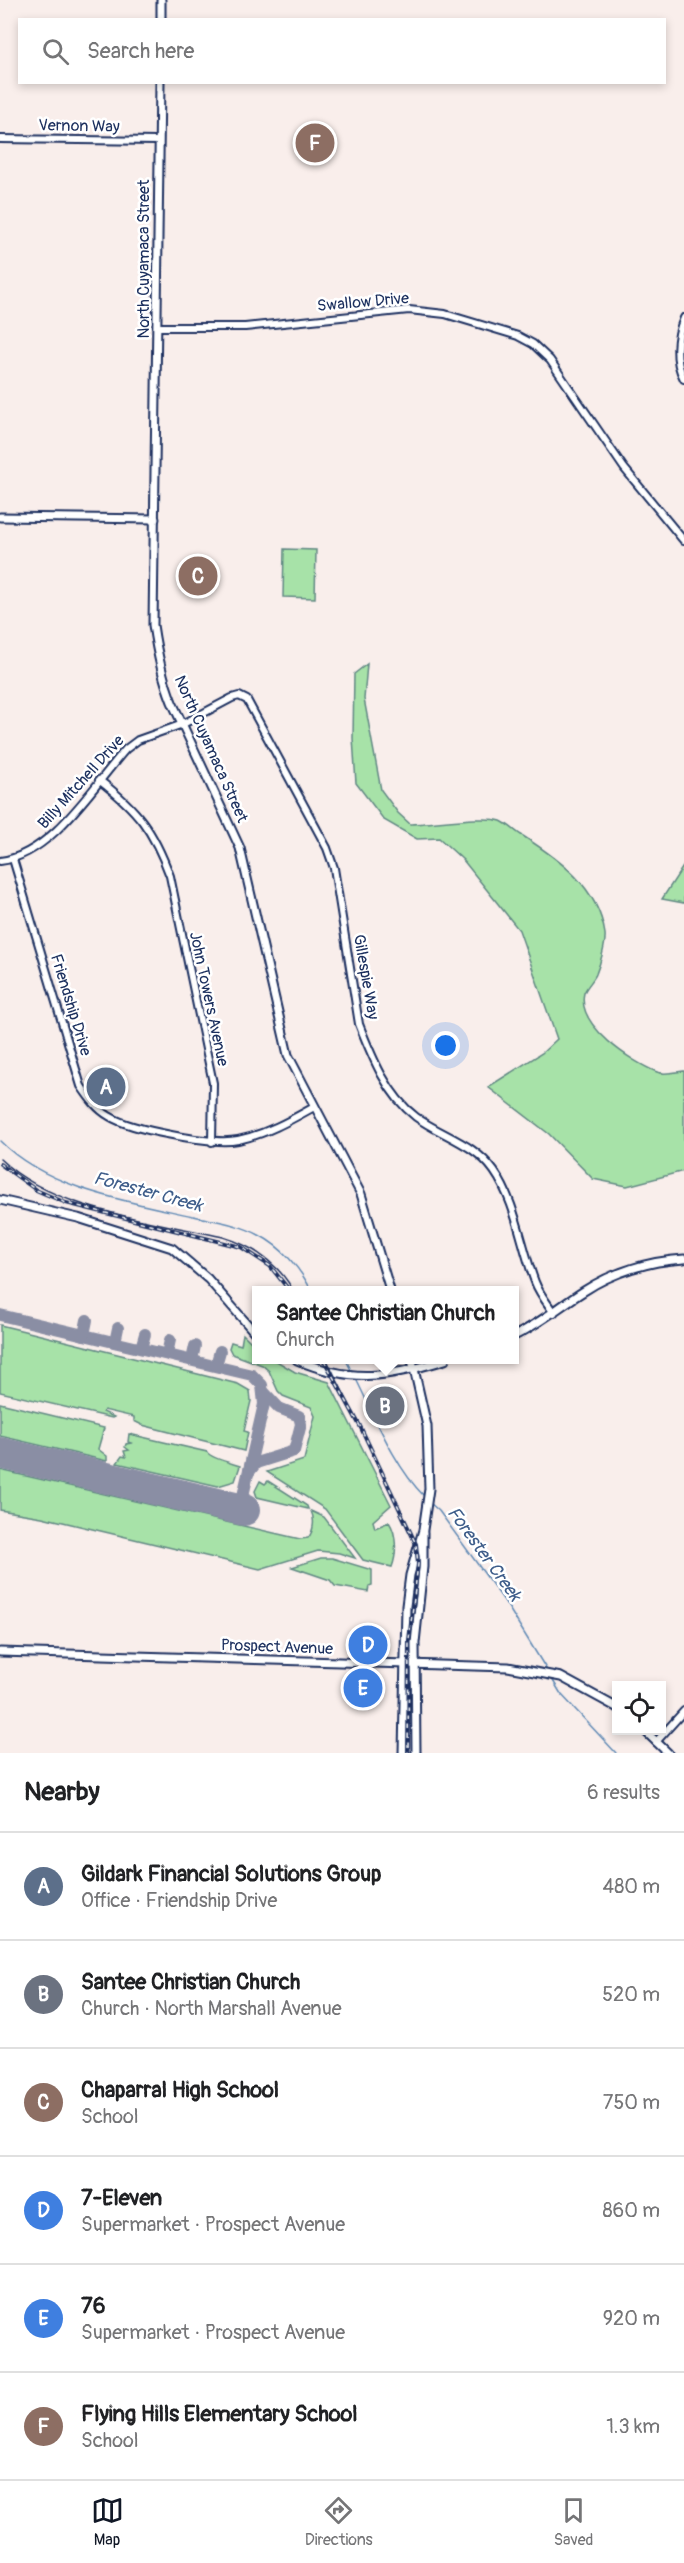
<!DOCTYPE html>
<html lang="en">
<head>
<meta charset="utf-8">
<style>
  :root { --surface:#fff; --page:#f6f6f6; --text:#202124; --muted:#757577; --line:#e0e0e0; --accent:#111827 }
  body { margin:0; font-family:Pangolin,sans-serif; background:var(--page); color:var(--text) }
  .controls { position:absolute; right:18px; bottom:18px; display:grid; overflow:hidden; border-radius:0px; box-shadow:0 3px 9px #0003 }
  .controls button { width:54px; height:54px; display:grid; place-items:center; padding:0; border:0; border-bottom:2px solid var(--line); background:var(--surface); color:var(--text); font:30px sans-serif }
  .you { position:absolute; left:446px; top:1046px; width:21px; height:21px; margin:-15px; border:4px solid #fff; border-radius:50%; background:#1a73e8; box-shadow:0 0 0 9px #1a73e833 }
  .badge { display:grid; place-items:center; width:39px; height:39px; border-radius:50%; background:var(--accent); color:#fff; font-size:20px; font-weight:700 }
  .pin { position:absolute; translate:-50% -50%; border:3px solid #fff; box-shadow:0 2px 6px #0006 }
  .popup { position:absolute; left:252px; top:1286px; width:267px; height:78px; box-sizing:border-box; display:grid; place-content:center; border-radius:0px; background:var(--surface); filter:drop-shadow(0 2px 4px #0005); font-size:20px; white-space:nowrap; color:var(--muted) }
  .popup b { font-size:22px; color:var(--text) }
  .popup::after { content:''; position:absolute; left:50%; top:100%; margin-left:-12px; border:12px solid transparent; border-top-color:var(--surface) }
  .list { margin:0; padding:0; list-style:none }
  h2 { display:flex; justify-content:space-between; align-items:center; height:78px; margin:0; padding:0 24px; font-size:26px }
  h2 small { font-size:20px; font-weight:400; color:var(--muted) }
  .list li { display:grid; grid-template-columns:39px 1fr auto; gap:18px; align-items:center; box-sizing:border-box; height:108px; padding:0 24px; border-top:2px solid var(--line) }
  .list b { display:block; font-size:22px; white-space:nowrap }
  .list p { margin:0; font-size:20px; white-space:nowrap; color:var(--muted) }
  .list em { font-size:20px; font-style:normal; color:var(--muted) }
  .icon { flex:none; width:33px; height:33px; fill:none; stroke:currentColor; stroke-width:2; stroke-linecap:round; stroke-linejoin:round }
  .map { position:relative; flex:none; width:684px; height:1753px; overflow:hidden }
  .search { position:absolute; background:var(--surface); box-shadow:0 3px 9px #0003; left:18px; right:18px; top:18px; height:66px; display:flex; align-items:center; gap:15px; box-sizing:border-box; padding:0 21px; border-radius:0px; color:var(--muted); font-size:22px }
  .sheet { height:726px; background:var(--surface) }
  nav { display:flex; justify-content:space-around; align-items:center; box-sizing:border-box; height:84px; border-top:2px solid var(--line); background:var(--surface); font-size:16px; color:var(--muted) }
  nav a { display:grid; justify-items:center; gap:3px }
  nav .on { color:var(--accent) }
  .map>svg:first-child { display:block }
  .green { fill:#a7e2a8; stroke:#618883; stroke-width:1.5 }
  .lines { fill:none; stroke-linecap:round; stroke-linejoin:round }
  .stream { stroke:#618ab5; stroke-width:1.5 }
  .taxiway { stroke:#8a8ea4; stroke-width:12 }
  .runway { stroke:#8a8ea4; stroke-width:32 }
  .tertiary-casing { stroke:#1b2f5e; stroke-width:10 }
  .secondary-casing { stroke:#1b2f5e; stroke-width:11 }
  .tertiary { stroke:#fff; stroke-width:6 }
  .secondary { stroke:#fff; stroke-width:7 }
  .tram { stroke:#1b2f5e; stroke-width:1.5 }
  .rail-casing { stroke:#1b2f5e; stroke-width:4 }
  .rail { stroke:#fff; stroke-width:1.5; stroke-dasharray:4.5; stroke-linecap:butt }
  .labels { text-anchor:middle; dominant-baseline:central; stroke-width:5; stroke-linejoin:round; paint-order:stroke }
  .street-label { font-size:16px; fill:#1b2f5e; stroke:#fff }
  .water-label { font-size:18px; font-style:italic; fill:#3e5d8a; stroke:#fff }
</style>
</head>
<body>
<div class="map">
<svg width="684" height="1753" viewBox="0 0 684 1753">
  <rect width="100%" height="100%" fill="#f9eeeb"/>
  <filter id="ink" filterUnits="userSpaceOnUse"><feTurbulence type="fractalNoise" baseFrequency=".0167" numOctaves="2"/><feDisplacementMap in="SourceGraphic" scale="12" xChannelSelector="R" yChannelSelector="G"/><feConvolveMatrix kernelMatrix="1 2 1 2 8 2 1 2 1" color-interpolation-filters="sRGB"/></filter>
  <g filter="url(#ink)">
    <g class="green">
      <polygon points="284,549 316,550 315,598 283,597"/>
      <path d="M367 664 364 699 381 790 398 813 410 824C431 824 485 815 501 821 508 824 516 832 523 836 560 860 598 887 605 934 606 944 600 964 596 974 593 981 586 987 584 993 576 1026 632 1062 657 1072 664 1075 676 1072 684 1071V1171L627 1186 593 1179 549 1134 488 1087 542 1053 557 1039 519 930 463 860 439 838 417 839 384 820 356 783 353 738 354 674Z"/>
      <polygon points="684,865 684,903 662,899"/>
      <polygon points="0,1325 238,1384 250,1391 251,1401 244,1431 248,1432 244,1451 142,1425 134,1421 134,1417 104,1410 103,1412 114,1417 112,1418 0,1392"/>
      <path d="M243 1334 256 1347V1360H275L295 1372 329 1382 391 1505 373 1521 375 1528 389 1522C397 1534 397 1554 392 1567L363 1560 325 1509 267 1472 304 1460 315 1416 311 1407 283 1396 278 1391 269 1371 262 1365 232 1354 229 1348 231 1342 241 1345Z"/>
      <polygon points="0,1403 104,1428 98,1449 107,1456 107,1461 0,1436"/>
      <path d="M129 1434 207 1452C210 1458 231 1463 240 1466L235 1481 218 1486 117 1463 122 1456 126 1457 124 1451 129 1450 125 1447 126 1444 131 1443 128 1442Z"/>
      <path d="M0 1470 300 1539 308 1538C314 1531 315 1519 311 1511L324 1517 355 1558 339 1553 318 1551 260 1569 42 1517 0 1510Z"/>
      <polygon points="260,1481 265,1484 268,1481 307,1506 308,1509 257,1497 255,1491"/>
      <polygon points="321,1558 332,1558 372,1570 372,1585 369,1586 368,1592 335,1586 330,1580 292,1567"/>
    </g>
    <g class="lines">
      <g class="stream">
        <path d="M0 1141C47 1189 130 1202 193 1216 215 1221 239 1224 259 1235 282 1247 300 1268 311 1290"/>
        <polyline points="346,1360 352,1372"/>
        <path d="M356 1379C375 1417 394 1466 424 1496"/>
        <polyline points="429,1502 439,1511 505,1602 548,1672"/>
        <polyline points="552,1679 561,1694 616,1753"/>
      </g>
      <g class="taxiway">
        <polyline points="0,1315 252,1375 262,1385 264,1404 240,1509"/>
        <polyline points="84,1335 87,1320"/>
        <polyline points="115,1342 118,1328"/>
        <polyline points="141,1348 145,1334"/>
        <polyline points="167,1354 170,1340"/>
        <polyline points="192,1360 195,1346"/>
        <polyline points="216,1365 220,1351"/>
        <polyline points="249,1472 256,1463 294,1451 301,1424 299,1416 279,1408 264,1392"/>
      </g>
      <polyline class="runway" points="0,1453 244,1510"/>
      <g class="tertiary-casing">
        <g id="tertiary">
          <polyline points="0,139 158,141"/>
          <path d="M684 318C676 337 674 361 684 379"/>
          <polyline points="157,327 245,327 409,310 445,314 518,336 533,344 550,360 624,468 684,541"/>
          <path d="M99 780C138 810 153 830 170 876L213 1083 212 1142"/>
          <path d="M13 859 81 1086C89 1098 97 1109 109 1116 131 1130 213 1145 238 1140 266 1134 289 1121 314 1107"/>
          <path d="M0 861C52 855 93 786 126 749L138 740 183 724 232 698 239 696 247 700 327 848 334 868 359 1024C372 1057 387 1095 416 1117 442 1136 474 1143 494 1171 516 1202 521 1246 535 1282 539 1293 547 1303 554 1313"/>
          <polyline points="656,1742 684,1711"/>
        </g>
      </g>
      <g class="secondary-casing">
        <g id="secondary">
          <polyline points="161,20 161,0"/>
          <path d="M160 82 153 625C157 652 162 677 172 702L240 848 288 1055 361 1194 390 1290"/>
          <polyline points="0,517 155,519"/>
          <polyline points="0,1200 78,1218 172,1248 208,1279 256,1334"/>
          <path d="M514 1336C539 1324 560 1306 584 1291 613 1272 649 1261 684 1259"/>
          <path d="M297 1360C353 1384 389 1377 445 1360"/>
          <polyline points="0,1652 508,1667 561,1677 616,1707"/>
          <polyline points="644,1730 668,1753"/>
          <polyline points="403,1753 406,1606 410,1575 423,1530 429,1489 427,1426 412,1360"/>
          <polyline points="416,1753 415,1643 423,1567 423,1533"/>
        </g>
      </g>
      <use href="#tertiary" class="tertiary"/>
      <use href="#secondary" class="secondary"/>
      <g class="tram">
        <path d="M0 1159C53 1210 152 1221 223 1237 253 1246 277 1262 293 1290"/>
        <polyline points="327,1360 360,1426"/>
      </g>
      <g class="rail-casing">
        <g id="rail">
          <polyline points="0,1164 36,1190 66,1203 241,1247 270,1266 289,1290"/>
          <polyline points="324,1360 360,1426 416,1544 418,1564 409,1640 408,1753"/>
        </g>
      </g>
      <use href="#rail" class="rail"/>
    </g>
  </g>
  <g class="labels">
    <g class="street-label">
      <text transform="translate(79 126) rotate(1)">Vernon Way</text>
      <text transform="translate(144 259) rotate(-90)">North Cuyamaca Street</text>
      <text transform="translate(363 302) rotate(-5)">Swallow Drive</text>
      <text transform="translate(211 749) rotate(66)">North Cuyamaca Street</text>
      <text transform="translate(81 782) rotate(-48)">Billy Mitchell Drive</text>
      <text transform="translate(366 977) rotate(80)">Gillespie Way</text>
      <text transform="translate(209 999) rotate(78)">John Towers Avenue</text>
      <text transform="translate(71 1005) rotate(73)">Friendship Drive</text>
      <text transform="translate(277 1647) rotate(2)">Prospect Avenue</text>
    </g>
    <g class="water-label">
      <text transform="translate(148 1192) rotate(15)">Forester Creek</text>
      <text transform="translate(484 1554) rotate(54)">Forester Creek</text>
    </g>
  </g>
</svg>
<div class="controls">
<button><svg class="icon" aria-label="locate" viewBox="0 0 24 24"><circle cx="12" cy="12" r="6"/><path d="M12 2v4M12 18v4M2 12h4M18 12h4"/></svg></button>
</div>
<div class="you"></div>
<div class="pin badge" style="left:106px;top:1087px;background:#5c6f8a">A</div>
<div class="pin badge" style="left:385px;top:1406px;background:#6b7280">B</div>
<div class="popup"><b>Santee Christian Church</b>Church</div>
<div class="pin badge" style="left:198px;top:576px;background:#8d6e63">C</div>
<div class="pin badge" style="left:368px;top:1645px;background:#3f7fe0">D</div>
<div class="pin badge" style="left:363px;top:1688px;background:#3f7fe0">E</div>
<div class="pin badge" style="left:315px;top:143px;background:#8d6e63">F</div>
<div class="search"><svg class="icon" aria-label="search" viewBox="0 0 24 24"><circle cx="10" cy="10" r="6"/><path d="M15 15l6 6"/></svg>Search here</div>
</div>
<section class="sheet">
<h2>Nearby<small>6 results</small></h2>
<ul class="list">
<li><span class="badge" style="background:#5c6f8a">A</span><div><b>Gildark Financial Solutions Group</b><p>Office · Friendship Drive</p></div><em>480 m</em></li>
<li><span class="badge" style="background:#6b7280">B</span><div><b>Santee Christian Church</b><p>Church · North Marshall Avenue</p></div><em>520 m</em></li>
<li><span class="badge" style="background:#8d6e63">C</span><div><b>Chaparral High School</b><p>School</p></div><em>750 m</em></li>
<li><span class="badge" style="background:#3f7fe0">D</span><div><b>7-Eleven</b><p>Supermarket · Prospect Avenue</p></div><em>860 m</em></li>
<li><span class="badge" style="background:#3f7fe0">E</span><div><b>76</b><p>Supermarket · Prospect Avenue</p></div><em>920 m</em></li>
<li><span class="badge" style="background:#8d6e63">F</span><div><b>Flying Hills Elementary School</b><p>School</p></div><em>1.3 km</em></li>
</ul>
</section>
<nav>
<a class="on"><svg class="icon" aria-label="map" viewBox="0 0 24 24"><path d="M3 6l6-2 6 2 6-2v14l-6 2-6-2-6 2zM9 4v14M15 6v14"/></svg>Map</a>
<a><svg class="icon" aria-label="directions" viewBox="0 0 24 24"><path d="M12 3l9 9-9 9-9-9zM9 14v-3h6M13 9l2 2-2 2"/></svg>Directions</a>
<a><svg class="icon" aria-label="saved" viewBox="0 0 24 24"><path d="M7 4h10v16l-5-4-5 4z"/></svg>Saved</a>
</nav>
</body>
</html>
